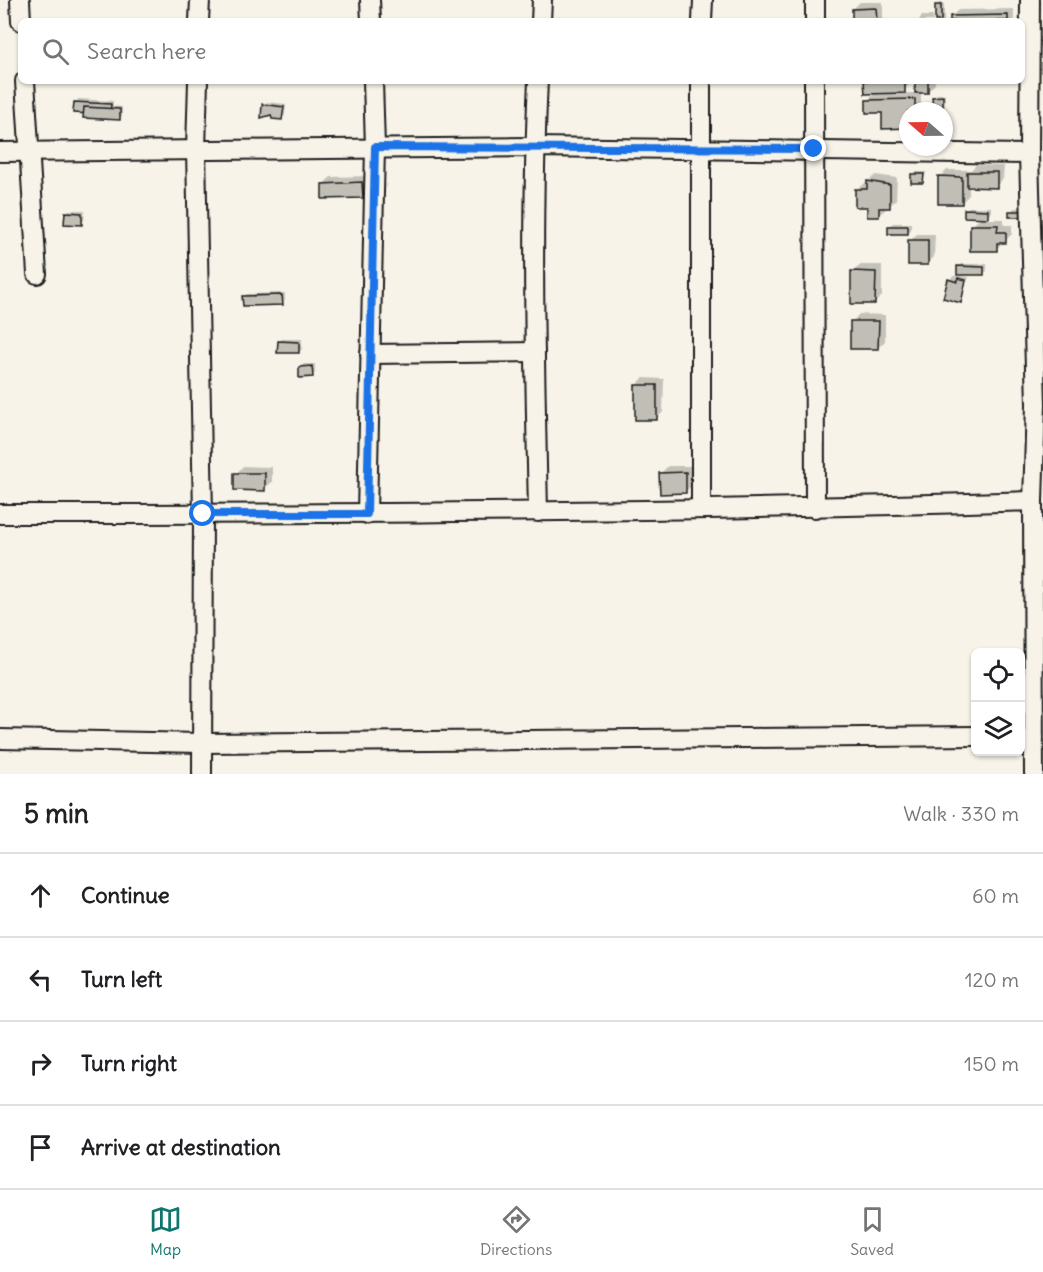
<!DOCTYPE html>
<html lang="en">
<head>
<meta charset="utf-8">
<style>
  :root { --surface:#fff; --page:#f6f6f6; --text:#202124; --muted:#757577; --line:#e0e0e0; --accent:#0f766e }
  body { margin:0; font-family:Delius,sans-serif; background:var(--page); color:var(--text) }
  .controls { position:absolute; right:18px; bottom:18px; display:grid; overflow:hidden; border-radius:9px; box-shadow:0 2px 4px #0004 }
  .controls button { width:54px; height:54px; display:grid; place-items:center; padding:0; border:0; border-bottom:2px solid var(--line); background:var(--surface); color:var(--text); font:30px sans-serif }
  .compass { position:absolute; left:899px; top:102px; width:54px; height:54px; border-radius:50%; background:var(--surface); box-shadow:0 2px 4px #0004; rotate:290deg }
  .stop { position:absolute; width:18px; height:18px; margin:-14px; border:4px solid #1a73e8; border-radius:50%; background:#fff }
  .stop.end { background:#1a73e8; border-color:#fff; box-shadow:0 2px 6px #0008 }
  .list { margin:0; padding:0; list-style:none }
  h2 { display:flex; justify-content:space-between; align-items:center; height:78px; margin:0; padding:0 24px; font-size:26px }
  h2 small { font-size:20px; font-weight:400; color:var(--muted) }
  .list li { display:grid; grid-template-columns:39px 1fr auto; gap:18px; align-items:center; box-sizing:border-box; height:84px; padding:0 24px; border-top:2px solid var(--line) }
  .list b { display:block; font-size:22px; white-space:nowrap }
  .list em { font-size:20px; font-style:normal; color:var(--muted) }
  .icon { flex:none; width:33px; height:33px; fill:none; stroke:currentColor; stroke-width:2; stroke-linecap:round; stroke-linejoin:round }
  .map { position:relative; flex:none; width:1043px; height:774px; overflow:hidden }
  .search { position:absolute; background:var(--surface); box-shadow:0 2px 4px #0004; left:18px; right:18px; top:18px; height:66px; display:flex; align-items:center; gap:15px; box-sizing:border-box; padding:0 21px; border-radius:9px; color:var(--muted); font-size:22px }
  .sheet { height:414px; background:var(--surface) }
  nav { display:flex; justify-content:space-around; align-items:center; box-sizing:border-box; height:84px; border-top:2px solid var(--line); background:var(--surface); font-size:16px; color:var(--muted) }
  nav a { display:grid; justify-items:center; gap:3px }
  nav .on { color:var(--accent) }
  .map>svg:first-child { display:block }
  .shadow { fill:#0003 }
  .building { fill:#c0beb5; stroke:#1c1c1c; stroke-width:1.5 }
  .lines { fill:none; stroke-linecap:round; stroke-linejoin:round }
  .street-casing { stroke:#1c1c1c; stroke-width:22 }
  .street { stroke:#f7f3e8; stroke-width:18 }
  .route { stroke:#1a73e8; stroke-width:8 }
</style>
</head>
<body>
<div class="map">
<svg width="1043" height="774" viewBox="0 0 1043 774">
  <rect width="100%" height="100%" fill="#f7f3e8"/>
  <filter id="ink" filterUnits="userSpaceOnUse"><feTurbulence type="fractalNoise" baseFrequency=".0167" numOctaves="2"/><feDisplacementMap in="SourceGraphic" scale="12" xChannelSelector="R" yChannelSelector="G"/><feConvolveMatrix kernelMatrix="1 2 1 2 8 2 1 2 1" color-interpolation-filters="sRGB"/></filter>
  <g filter="url(#ink)">
    <g class="shadow">
      <polygon points="860,2 883,2 883,21 853,21 853,9"/>
      <polygon points="940,3 944,3 944,21 937,21 937,6"/>
      <polygon points="1014,9 1014,21 951,21 951,17 958,10"/>
      <polygon points="922,16 933,16 933,21 919,21"/>
      <polygon points="866,81 911,81 903,93 916,93 916,81 935,81 935,84 928,91 921,91 921,107 927,107 927,111 908,111 908,127 867,101 876,92"/>
      <polygon points="937,94 945,94 944,121 944,111 934,111 934,97"/>
      <polygon points="79,99 113,101 113,106 122,107 122,116 119,119 85,112 75,102"/>
      <polygon points="267,102 286,104 285,115 282,118 272,113 264,105"/>
      <polygon points="976,165 1004,166 1003,179 996,186 969,186 969,195 962,202 940,177 947,170 971,170"/>
      <polygon points="916,172 926,172 923,182 912,175"/>
      <polygon points="876,175 897,178 896,200 878,216 857,189"/>
      <polygon points="369,176 370,189 362,197 323,184 331,177"/>
      <polygon points="969,207 991,207 991,213 985,219 1004,219 1004,225 1012,225 1012,234 996,249 972,226 982,216 965,210"/>
      <polygon points="1014,208 1023,208 1023,213 1020,216 1011,212"/>
      <polygon points="69,210 85,210 84,220 81,223 66,213"/>
      <polygon points="893,223 911,223 911,230 907,233 889,226"/>
      <polygon points="917,234 935,234 934,257 927,264 910,241"/>
      <polygon points="962,264 987,264 987,271 983,274 959,267"/>
      <polygon points="860,265 882,265 882,296 875,303 853,272"/>
      <polygon points="953,276 969,277 960,301 949,280"/>
      <polygon points="285,293 285,300 282,304 244,297 247,294"/>
      <polygon points="859,314 885,315 885,341 878,348 852,322"/>
      <polygon points="282,339 302,339 302,349 299,352 279,342"/>
      <polygon points="304,364 315,364 315,373 312,376 301,367"/>
      <polygon points="643,378 664,379 663,412 656,419 636,386"/>
      <polygon points="243,466 272,467 272,482 264,489 236,474"/>
      <polygon points="668,466 692,466 692,485 685,492 661,473"/>
    </g>
    <g class="building">
      <rect x="935" y="5" width="6" height="16"/>
      <polygon points="876,8 877,21 852,21 852,9"/>
      <polygon points="1008,15 1008,21 950,21 950,16"/>
      <polygon points="864,81 905,81 905,93 865,94"/>
      <rect x="915" y="81" width="13" height="12"/>
      <polygon points="943,96 943,111 933,111 932,97"/>
      <polygon points="915,99 915,111 908,111 908,128 882,129 882,113 866,113 866,100"/>
      <polygon points="74,102 111,104 110,115 73,113"/>
      <polygon points="262,104 284,107 282,120 272,119 271,115 261,118"/>
      <polygon points="84,107 120,109 120,120 83,118"/>
      <polygon points="967,172 997,172 997,188 967,187"/>
      <polygon points="911,174 924,174 923,183 911,183"/>
      <polygon points="938,176 962,177 962,204 938,204"/>
      <polygon points="867,181 890,185 890,208 879,208 879,217 867,217 867,207 855,207 855,189 867,189"/>
      <polygon points="362,182 363,198 322,199 322,184"/>
      <polygon points="964,209 988,210 988,218 964,217"/>
      <rect x="1009" y="211" width="12" height="6"/>
      <polygon points="65,212 82,213 82,225 64,224"/>
      <polygon points="970,225 998,225 997,232 1006,232 1006,243 997,243 997,251 970,251"/>
      <rect x="888" y="226" width="20" height="8"/>
      <rect x="908" y="240" width="20" height="25"/>
      <polygon points="957,266 984,267 984,275 957,275"/>
      <polygon points="851,271 876,272 875,304 851,304"/>
      <polygon points="958,278 966,280 961,303 943,298 948,279 957,282"/>
      <polygon points="282,295 283,305 243,306 242,296"/>
      <polygon points="850,321 879,321 878,349 850,349"/>
      <polygon points="278,341 299,342 299,353 277,353"/>
      <polygon points="312,366 313,377 299,378 299,367"/>
      <rect x="635" y="385" width="22" height="35"/>
      <polygon points="686,472 686,493 660,494 659,473"/>
      <polygon points="234,473 265,473 265,491 234,490"/>
    </g>
    <g class="lines">
      <g class="street-casing">
        <g id="street">
          <polyline points="20,0 21,21"/>
          <polyline points="370,0 371,21"/>
          <polyline points="1030,0 1029,154 1036,404 1033,501 1034,774"/>
          <polyline points="199,21 200,0"/>
          <polyline points="541,21 542,0"/>
          <polyline points="702,21 703,0"/>
          <polyline points="815,21 815,0"/>
          <polyline points="25,81 37,274"/>
          <polyline points="198,81 196,149 203,514 202,774"/>
          <polyline points="814,81 815,508"/>
          <polyline points="0,152 535,147 1029,154"/>
          <polyline points="370,354 535,352"/>
          <polyline points="701,508 701,81"/>
          <path d="M538 512C535 368 531 224 538 81"/>
          <path d="M0 514C344 514 689 512 1033 501"/>
          <polyline points="367,514 375,147 373,81"/>
          <polyline points="0,739 201,743 976,736"/>
        </g>
      </g>
      <use href="#street" class="street"/>
    </g>
  </g>
  <g class="lines" filter="url(#ink)">
    <polyline class="route" points="203,514 367,514 375,147 814,149"/>
  </g>
</svg>
<div class="controls">
<button><svg class="icon" aria-label="locate" viewBox="0 0 24 24"><circle cx="12" cy="12" r="6"/><path d="M12 2v4M12 18v4M2 12h4M18 12h4"/></svg></button>
<button><svg class="icon" aria-label="layers" viewBox="0 0 24 24"><path d="M12 4l9 5-9 5-9-5zM3 14l9 5 9-5"/></svg></button>
</div>
<svg class="compass" viewBox="-18 -18 36 36"><path d="M0-13l5 13h-10z" fill="#e53935"/><path d="M0 13l5-13h-10z" fill="#757577"/></svg>
<div class="stop" style="left:203px;top:514px"></div>
<div class="stop end" style="left:814px;top:149px"></div>
<div class="search"><svg class="icon" aria-label="search" viewBox="0 0 24 24"><circle cx="10" cy="10" r="6"/><path d="M15 15l6 6"/></svg>Search here</div>
</div>
<section class="sheet">
<h2>5 min<small>Walk · 330 m</small></h2>
<ul class="list">
<li><svg class="icon" aria-label="ahead" viewBox="0 0 24 24"><path d="M12 20V5M6 11l6-6 6 6"/></svg><div><b>Continue</b></div><em>60 m</em></li>
<li><svg class="icon" aria-label="left" viewBox="0 0 24 24"><path d="M17 20v-9H6M10 6l-5 5 5 5"/></svg><div><b>Turn left</b></div><em>120 m</em></li>
<li><svg class="icon" aria-label="right" viewBox="0 0 24 24"><path d="M7 20v-9h11M14 6l5 5-5 5"/></svg><div><b>Turn right</b></div><em>150 m</em></li>
<li><svg class="icon" aria-label="arrive" viewBox="0 0 24 24"><path d="M6 21V4h12l-3 4 3 4H6"/></svg><div><b>Arrive at destination</b></div></li>
</ul>
</section>
<nav>
<a class="on"><svg class="icon" aria-label="map" viewBox="0 0 24 24"><path d="M3 6l6-2 6 2 6-2v14l-6 2-6-2-6 2zM9 4v14M15 6v14"/></svg>Map</a>
<a><svg class="icon" aria-label="directions" viewBox="0 0 24 24"><path d="M12 3l9 9-9 9-9-9zM9 14v-3h6M13 9l2 2-2 2"/></svg>Directions</a>
<a><svg class="icon" aria-label="saved" viewBox="0 0 24 24"><path d="M7 4h10v16l-5-4-5 4z"/></svg>Saved</a>
</nav>
</body>
</html>
